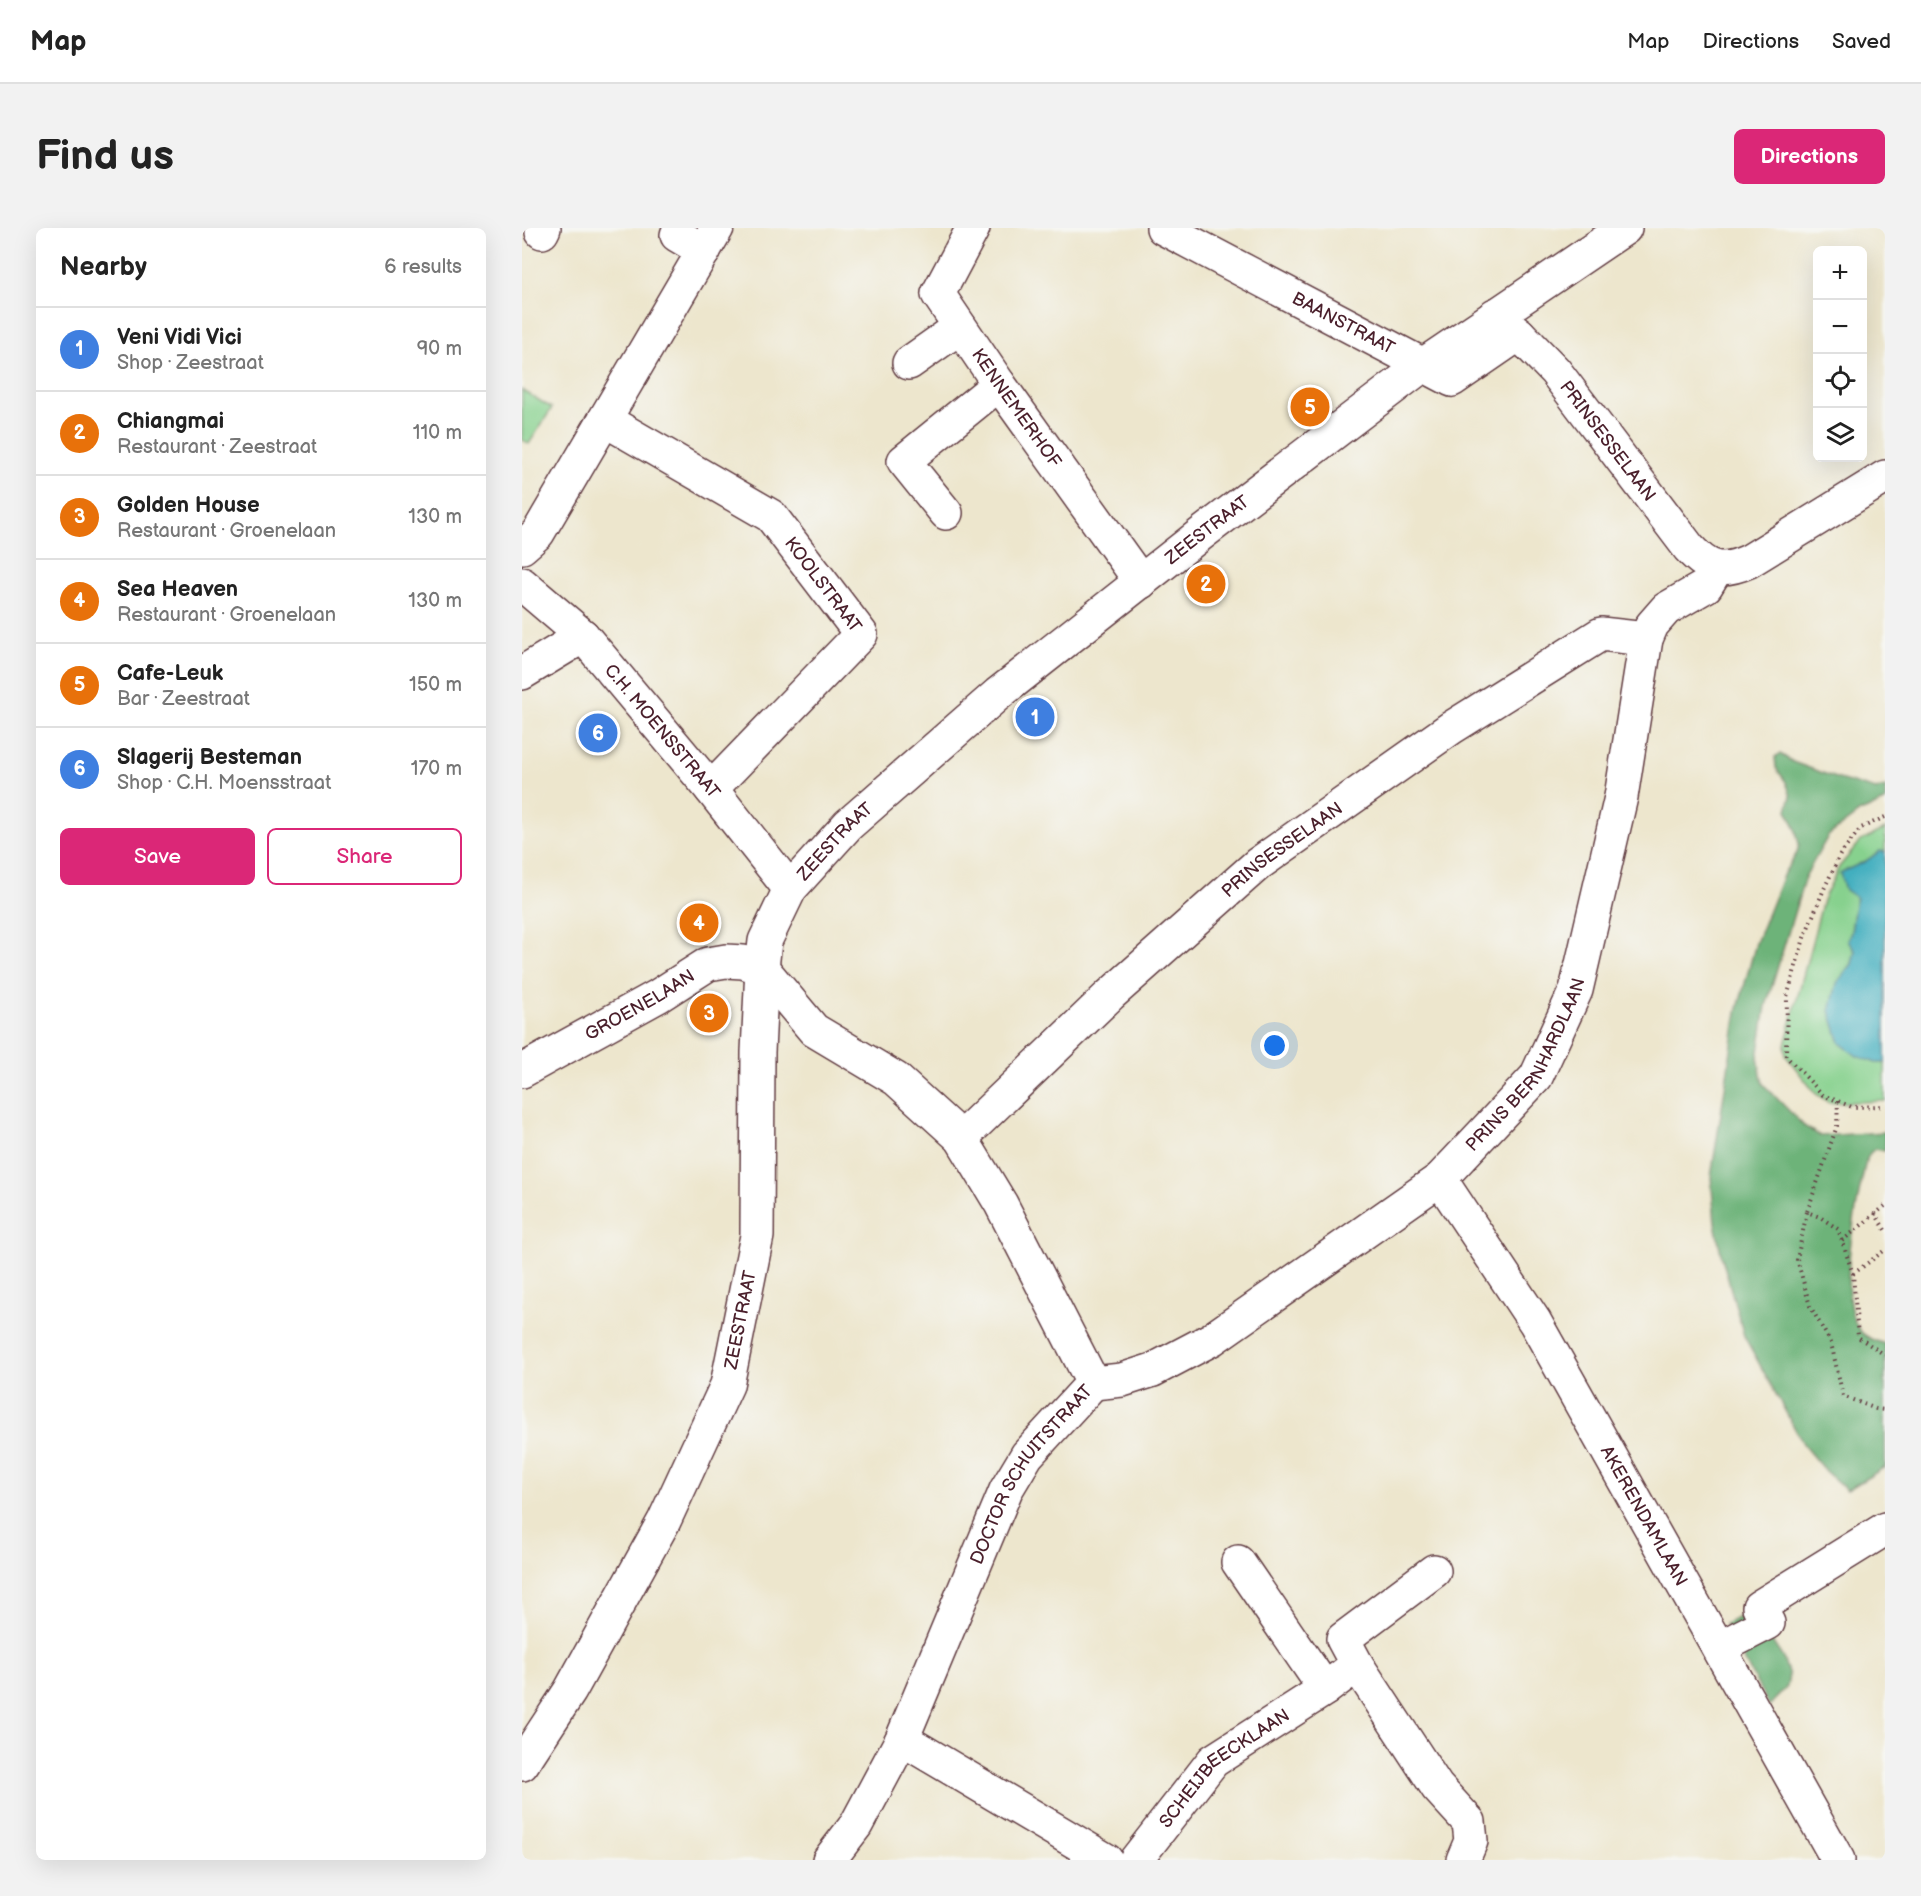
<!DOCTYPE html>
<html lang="en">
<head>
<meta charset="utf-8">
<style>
  :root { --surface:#fff; --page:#f2f2f2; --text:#222; --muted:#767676; --line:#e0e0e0; --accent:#db2777 }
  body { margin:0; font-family:"Balsamiq Sans",sans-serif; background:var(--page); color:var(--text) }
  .controls { position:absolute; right:18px; top:18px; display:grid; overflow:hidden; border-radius:9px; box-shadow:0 6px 24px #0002 }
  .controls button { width:54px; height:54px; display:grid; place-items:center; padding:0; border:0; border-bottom:2px solid var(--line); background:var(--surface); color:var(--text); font:30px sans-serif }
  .you { position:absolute; left:753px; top:818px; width:21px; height:21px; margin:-15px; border:4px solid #fff; border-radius:50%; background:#1a73e8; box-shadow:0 0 0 9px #1a73e833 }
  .badge { display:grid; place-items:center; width:39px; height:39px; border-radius:50%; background:var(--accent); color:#fff; font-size:20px; font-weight:700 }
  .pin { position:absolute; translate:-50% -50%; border:3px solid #fff; box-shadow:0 2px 6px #0006 }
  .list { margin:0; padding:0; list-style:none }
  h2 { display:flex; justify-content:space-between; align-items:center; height:78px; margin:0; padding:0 24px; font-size:26px }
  h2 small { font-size:20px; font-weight:400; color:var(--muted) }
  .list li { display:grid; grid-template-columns:39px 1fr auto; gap:18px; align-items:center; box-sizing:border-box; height:84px; padding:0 24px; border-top:2px solid var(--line) }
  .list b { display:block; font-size:22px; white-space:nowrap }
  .list p { margin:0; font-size:20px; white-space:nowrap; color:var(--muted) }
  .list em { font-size:20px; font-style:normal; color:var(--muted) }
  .actions { display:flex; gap:12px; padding:18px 24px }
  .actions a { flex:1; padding:14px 0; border:2px solid var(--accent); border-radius:9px; text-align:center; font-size:21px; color:var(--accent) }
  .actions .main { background:var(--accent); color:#fff }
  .icon { flex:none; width:33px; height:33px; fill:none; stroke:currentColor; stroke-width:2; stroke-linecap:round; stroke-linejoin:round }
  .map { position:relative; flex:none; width:1363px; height:1632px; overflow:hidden; border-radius:9px }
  header { display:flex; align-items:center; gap:36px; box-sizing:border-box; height:84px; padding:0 30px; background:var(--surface); border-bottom:2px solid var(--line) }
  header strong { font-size:28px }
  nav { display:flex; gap:33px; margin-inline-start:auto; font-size:21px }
  .intro { display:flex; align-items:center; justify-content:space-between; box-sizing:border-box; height:144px; padding:0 36px }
  h1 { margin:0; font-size:42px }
  .button { padding:15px 27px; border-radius:9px; background:var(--accent); color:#fff; font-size:21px; font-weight:700 }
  main { display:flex; gap:36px; padding:0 36px }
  aside { flex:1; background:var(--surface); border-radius:9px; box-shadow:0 6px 24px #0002 }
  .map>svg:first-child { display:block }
  .green { fill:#87d18e; stroke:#68785c; stroke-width:1.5 }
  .forest { fill:#6db379; stroke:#5c6952; stroke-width:1.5 }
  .water { fill:#42afbf; stroke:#466775; stroke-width:1.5 }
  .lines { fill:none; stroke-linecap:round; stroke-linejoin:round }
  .minor-casing { stroke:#623d43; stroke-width:36 }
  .path { stroke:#623d43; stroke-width:4; stroke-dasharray:1.5 4.5; stroke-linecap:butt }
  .minor { stroke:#fff; stroke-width:33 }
  .labels { text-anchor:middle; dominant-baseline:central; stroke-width:6; stroke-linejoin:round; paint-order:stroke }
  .street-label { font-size:18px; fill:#4a1f2b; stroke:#f6f6f2 }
</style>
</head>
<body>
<header>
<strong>Map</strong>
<nav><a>Map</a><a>Directions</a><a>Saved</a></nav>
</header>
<div class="intro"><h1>Find us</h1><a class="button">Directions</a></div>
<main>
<aside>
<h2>Nearby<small>6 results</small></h2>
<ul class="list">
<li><span class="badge" style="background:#3f7fe0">1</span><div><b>Veni Vidi Vici</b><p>Shop · Zeestraat</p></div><em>90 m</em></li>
<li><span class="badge" style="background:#e8710a">2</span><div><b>Chiangmai</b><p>Restaurant · Zeestraat</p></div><em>110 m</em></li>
<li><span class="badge" style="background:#e8710a">3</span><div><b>Golden House</b><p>Restaurant · Groenelaan</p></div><em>130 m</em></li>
<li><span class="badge" style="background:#e8710a">4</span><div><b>Sea Heaven</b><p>Restaurant · Groenelaan</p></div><em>130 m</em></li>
<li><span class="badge" style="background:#e8710a">5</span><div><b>Cafe-Leuk</b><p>Bar · Zeestraat</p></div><em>150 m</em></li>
<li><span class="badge" style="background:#3f7fe0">6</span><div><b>Slagerij Besteman</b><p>Shop · C.H. Moensstraat</p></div><em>170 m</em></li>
</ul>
<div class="actions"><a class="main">Save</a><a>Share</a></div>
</aside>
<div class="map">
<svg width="1363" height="1632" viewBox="0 0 1363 1632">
  <rect width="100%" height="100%" fill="#f6f6f2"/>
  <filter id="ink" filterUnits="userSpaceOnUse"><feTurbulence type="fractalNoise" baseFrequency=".0167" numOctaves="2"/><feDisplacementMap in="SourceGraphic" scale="12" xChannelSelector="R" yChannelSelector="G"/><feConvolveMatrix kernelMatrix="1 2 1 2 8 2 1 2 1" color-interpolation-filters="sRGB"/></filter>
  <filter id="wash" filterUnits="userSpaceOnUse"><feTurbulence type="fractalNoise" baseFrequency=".008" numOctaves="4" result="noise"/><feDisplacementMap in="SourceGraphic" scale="24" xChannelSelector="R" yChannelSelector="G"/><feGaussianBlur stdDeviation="1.35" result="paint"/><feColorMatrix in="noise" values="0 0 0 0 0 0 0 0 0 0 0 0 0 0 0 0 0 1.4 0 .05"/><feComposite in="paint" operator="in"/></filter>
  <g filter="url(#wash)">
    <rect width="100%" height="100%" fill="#ede6cd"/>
    <g class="green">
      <polygon points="0,162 30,180 7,216 0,211"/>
      <path d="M1363 601V624L1358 623 1344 633 1319 645 1335 670C1330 685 1332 700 1326 713L1333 722 1330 736 1315 755 1354 834 1363 835V873L1307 875 1293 865 1264 828 1263 817 1301 672 1317 639 1339 613Z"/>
    </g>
    <g class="forest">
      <path d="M1258 526 1271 534 1317 551 1354 562 1363 559V574L1338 584 1306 608 1283 649 1244 778 1236 830 1241 856 1282 898 1298 908 1363 904V923L1353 921 1348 925 1344 933C1336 969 1308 1086 1345 1109 1350 1112 1358 1114 1363 1116V1239L1325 1262 1303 1243 1283 1219 1222 1108 1199 1026 1193 995 1189 949 1215 784 1234 715 1262 645 1275 625 1277 616 1273 599 1265 582 1269 568 1264 554 1254 540 1253 529Z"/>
      <polygon points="1226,1389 1242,1401 1261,1430 1267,1447 1265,1459 1247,1478 1203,1396 1215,1390"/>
    </g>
    <path class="water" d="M1358 623 1363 624V835H1354L1335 828 1318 815 1308 783 1315 755 1330 736 1333 723 1326 713C1332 700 1330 685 1335 670L1323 662 1318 645 1344 633Z"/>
  </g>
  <g filter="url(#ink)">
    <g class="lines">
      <g class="minor-casing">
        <g id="minor">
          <path id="s1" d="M451 0 416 66 477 156 619 354"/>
          <path id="s2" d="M641 0 930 152 997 106"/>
          <polyline points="20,4 22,0"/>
          <polyline points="155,7 182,23"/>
          <path id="s3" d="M973 87 997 106 1033 143 1167 320C1187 342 1200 345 1227 333L1363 249"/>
          <polyline points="387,135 438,99"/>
          <path id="s4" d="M83 192 249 288 339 406 189 561"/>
          <polyline points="424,285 382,233 477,156"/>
          <polyline points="0,319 16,305 195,0"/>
          <path id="s5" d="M0 356 61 408 189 561 268 661"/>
          <polyline points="0,445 61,408"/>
          <polyline points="240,740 292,802 374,851 439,910 479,976 571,1155"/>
          <path id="s6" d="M0 843 136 768 186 736 204 733 221 734 240 740"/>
          <path id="s7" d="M439 910 588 767 736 636 929 500 1079 406 1124 411"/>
          <path id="s8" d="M918 951 1013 1094 1316 1632"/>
          <path id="s9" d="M571 1155 600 1152 631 1142 690 1111 918 951 1014 849 1054 762 1099 569 1124 411 1130 397 1144 381 1184 358 1195 340"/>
          <polyline points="716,1334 803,1461"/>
          <polyline points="1197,1420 1246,1395 1237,1379 1363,1301"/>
          <polyline points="835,1437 915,1559 947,1594 949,1613 941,1632"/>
          <polyline points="380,1511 584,1632"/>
          <path id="s10" d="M0 1536 48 1463 142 1293 205 1157 235 1008 236 824 240 740 243 713 268 661 326 597 476 466 679 306 901 137 1103 0"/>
          <path id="s11" d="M307 1632 334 1597 380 1511 484 1262 505 1227 571 1155"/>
          <path id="s12" d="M614 1632 691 1533 803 1461 835 1437 821 1411 912 1343"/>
        </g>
      </g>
      <g class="path">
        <polyline points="1363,589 1339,600 1318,627 1302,661 1282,710 1265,769 1264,828 1301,867 1330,879 1363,878"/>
        <polyline points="1316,873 1315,898 1285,984 1298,989 1316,1001 1331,1046 1336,1109 1363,1127"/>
        <polyline points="1285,984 1275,1031 1288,1078 1309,1115 1321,1168 1354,1181 1363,1182"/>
        <polyline points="1353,985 1363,1002"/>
        <polyline points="1320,1013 1363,978"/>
        <polyline points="1331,1046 1363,1022"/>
      </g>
      <use href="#minor" class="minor"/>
    </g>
  </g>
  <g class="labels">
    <g class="street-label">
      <text stroke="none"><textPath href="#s2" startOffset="204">BAANSTRAAT</textPath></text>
      <text stroke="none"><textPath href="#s1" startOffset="213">KENNEMERHOF</textPath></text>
      <text stroke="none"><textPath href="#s3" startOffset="170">PRINSESSELAAN</textPath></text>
      <text stroke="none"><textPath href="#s10" startOffset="1488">ZEESTRAAT</textPath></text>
      <text stroke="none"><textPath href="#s4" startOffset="278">KOOLSTRAAT</textPath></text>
      <text stroke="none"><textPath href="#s5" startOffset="204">C.H. MOENSSTRAAT</textPath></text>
      <text stroke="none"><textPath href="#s10" startOffset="1002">ZEESTRAAT</textPath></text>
      <text stroke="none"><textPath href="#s7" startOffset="432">PRINSESSELAAN</textPath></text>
      <text stroke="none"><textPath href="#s6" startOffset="135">GROENELAAN</textPath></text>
      <text stroke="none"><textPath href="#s9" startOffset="552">PRINS BERNHARDLAAN</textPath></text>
      <text stroke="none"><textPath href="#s10" startOffset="498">ZEESTRAAT</textPath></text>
      <text stroke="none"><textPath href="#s11" startOffset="438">DOCTOR SCHUITSTRAAT</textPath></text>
      <text stroke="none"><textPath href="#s8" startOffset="394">AKERENDAMLAAN</textPath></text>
      <text stroke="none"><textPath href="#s12" startOffset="129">SCHEIJBEECKLAAN</textPath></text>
    </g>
  </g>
</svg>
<div class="controls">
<button>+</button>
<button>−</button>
<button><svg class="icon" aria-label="locate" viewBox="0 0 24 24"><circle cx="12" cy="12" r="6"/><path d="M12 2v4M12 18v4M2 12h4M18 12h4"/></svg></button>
<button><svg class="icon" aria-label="layers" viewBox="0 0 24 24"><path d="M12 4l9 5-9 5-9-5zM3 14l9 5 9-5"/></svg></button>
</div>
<div class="you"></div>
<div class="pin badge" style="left:513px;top:489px;background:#3f7fe0">1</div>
<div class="pin badge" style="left:684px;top:356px;background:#e8710a">2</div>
<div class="pin badge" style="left:187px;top:785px;background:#e8710a">3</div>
<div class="pin badge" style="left:177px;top:695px;background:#e8710a">4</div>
<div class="pin badge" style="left:788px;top:179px;background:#e8710a">5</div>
<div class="pin badge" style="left:76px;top:505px;background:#3f7fe0">6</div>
</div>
</main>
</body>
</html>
